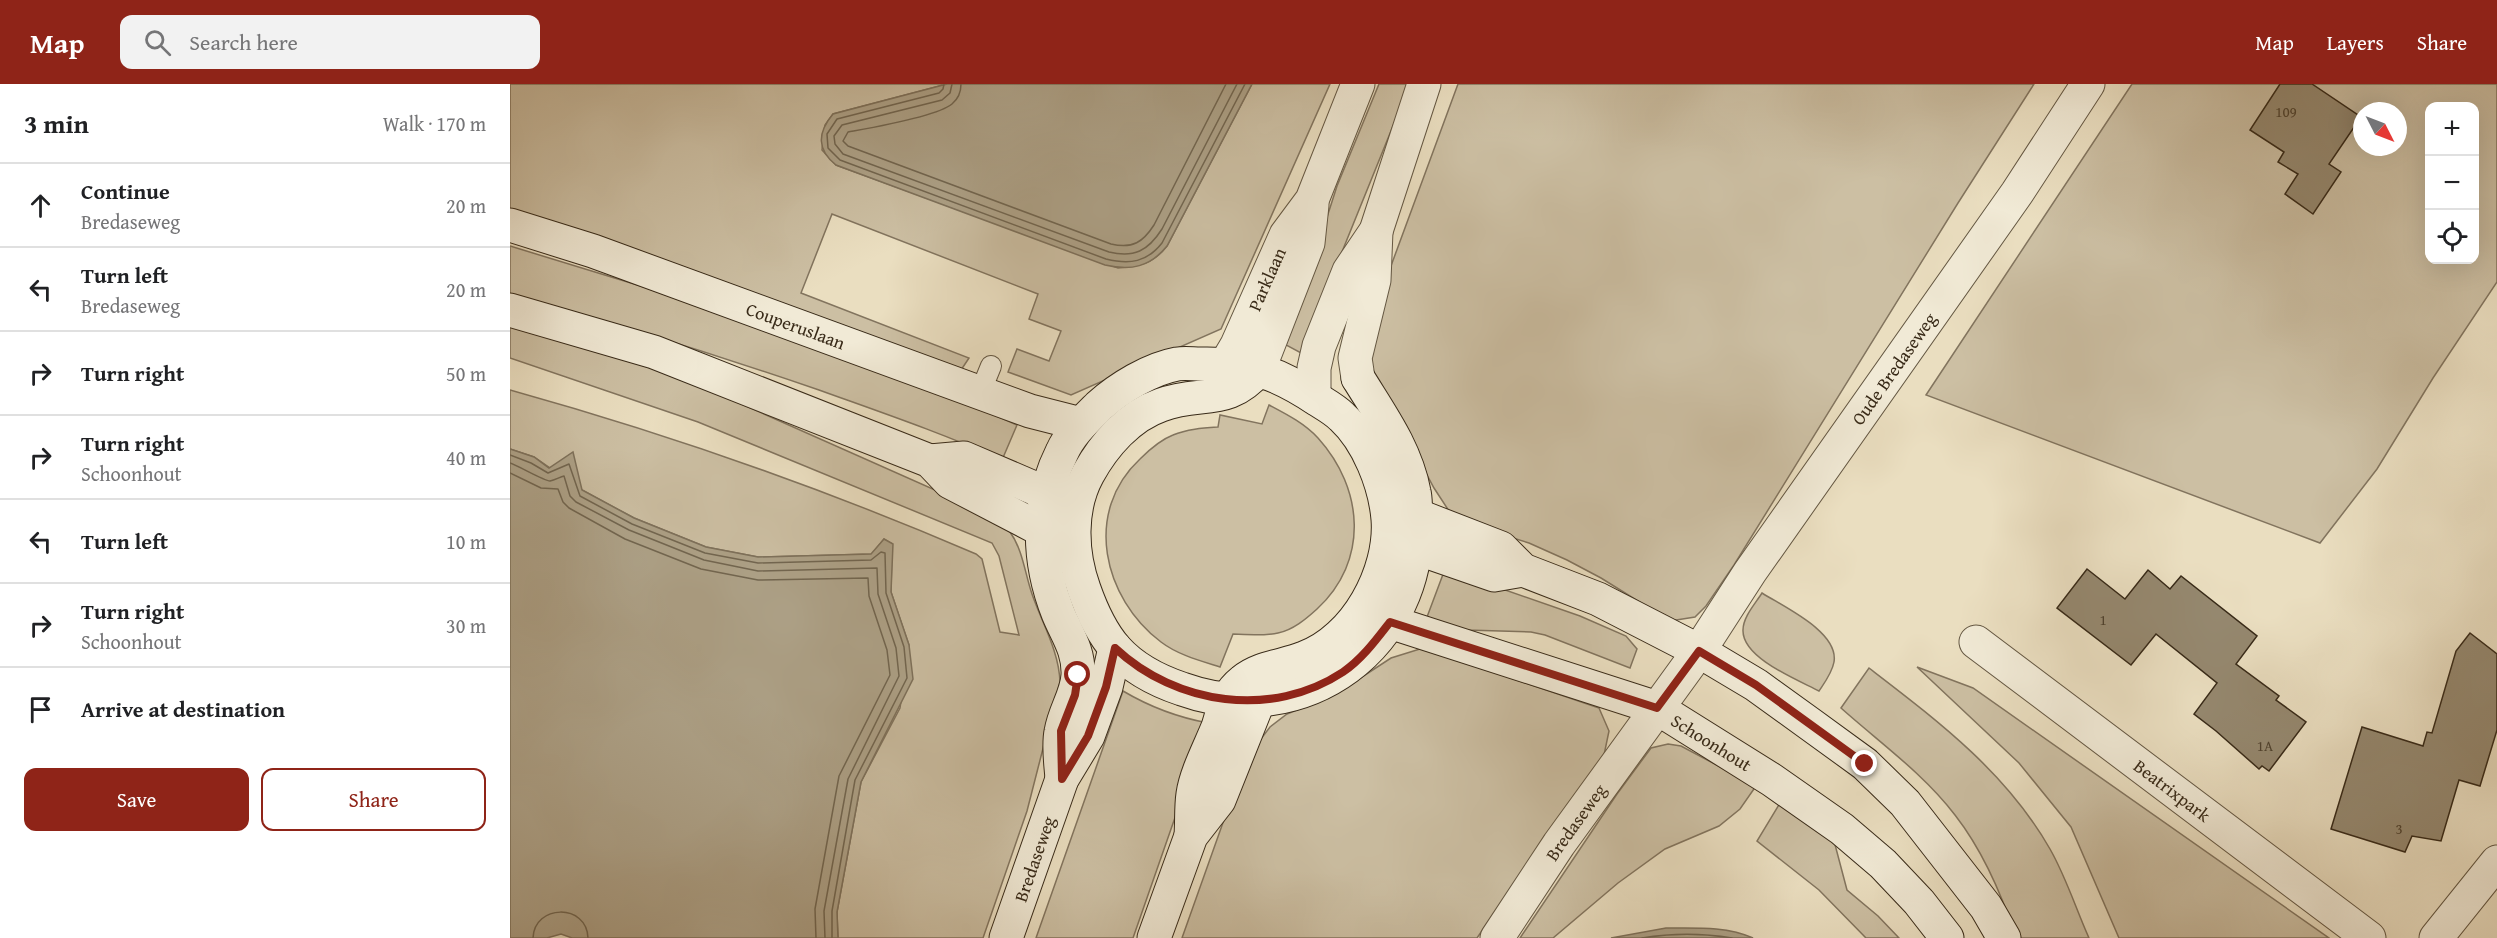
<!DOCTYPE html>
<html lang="en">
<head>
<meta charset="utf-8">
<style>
  :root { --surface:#fff; --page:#f2f2f2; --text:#202124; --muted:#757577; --line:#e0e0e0; --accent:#8f2418 }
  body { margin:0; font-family:"Gentium Book Plus",serif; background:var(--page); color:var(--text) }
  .controls { position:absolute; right:18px; top:18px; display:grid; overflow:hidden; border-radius:12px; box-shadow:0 6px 24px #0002 }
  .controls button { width:54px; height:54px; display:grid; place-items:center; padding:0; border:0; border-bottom:2px solid var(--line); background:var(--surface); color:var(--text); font:30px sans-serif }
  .compass { position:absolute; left:1843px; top:18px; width:54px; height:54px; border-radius:50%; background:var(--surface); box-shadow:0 6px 24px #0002; rotate:132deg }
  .stop { position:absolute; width:18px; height:18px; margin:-14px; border:4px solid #8f2418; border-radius:50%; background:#fff }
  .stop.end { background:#8f2418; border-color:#fff; box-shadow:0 2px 6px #0008 }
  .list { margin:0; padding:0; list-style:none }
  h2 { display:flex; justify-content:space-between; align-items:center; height:78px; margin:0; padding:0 24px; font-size:26px }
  h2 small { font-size:20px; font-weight:400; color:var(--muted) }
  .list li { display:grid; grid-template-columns:39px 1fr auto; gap:18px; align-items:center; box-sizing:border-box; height:84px; padding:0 24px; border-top:2px solid var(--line) }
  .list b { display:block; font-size:22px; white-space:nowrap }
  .list p { margin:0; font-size:20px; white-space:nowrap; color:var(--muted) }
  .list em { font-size:20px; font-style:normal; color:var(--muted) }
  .actions { display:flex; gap:12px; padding:18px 24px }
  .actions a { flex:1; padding:14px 0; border:2px solid var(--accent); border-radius:12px; text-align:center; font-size:21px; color:var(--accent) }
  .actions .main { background:var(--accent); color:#fff }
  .icon { flex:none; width:33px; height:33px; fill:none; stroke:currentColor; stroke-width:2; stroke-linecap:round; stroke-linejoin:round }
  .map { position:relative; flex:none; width:1987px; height:854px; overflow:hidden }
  header { display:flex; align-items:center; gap:36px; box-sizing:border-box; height:84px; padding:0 30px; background:var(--accent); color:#fff }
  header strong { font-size:28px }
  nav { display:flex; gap:33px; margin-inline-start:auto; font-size:21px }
  .search { width:420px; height:54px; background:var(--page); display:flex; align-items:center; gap:15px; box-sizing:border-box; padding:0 21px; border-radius:12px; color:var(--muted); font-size:22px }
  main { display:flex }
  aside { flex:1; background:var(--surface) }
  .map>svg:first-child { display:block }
  .green { fill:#ccbfa3; stroke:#82745e; stroke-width:1.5; fill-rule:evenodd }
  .water { fill:#ada187; stroke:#7e715b; stroke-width:1.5 }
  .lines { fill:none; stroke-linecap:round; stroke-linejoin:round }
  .shore { stroke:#726650; stroke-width:1.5 }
  .building { fill:#95886f; stroke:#382a18; stroke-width:1.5 }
  .service-casing { stroke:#645742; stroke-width:22 }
  .minor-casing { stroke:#645742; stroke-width:35 }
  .tertiary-casing { stroke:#645742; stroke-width:35 }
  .secondary-casing { stroke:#382a18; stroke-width:35 }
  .service { stroke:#f1ead6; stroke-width:20 }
  .minor { stroke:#f1ead6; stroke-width:33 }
  .tertiary { stroke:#f1ead6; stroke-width:33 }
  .secondary { stroke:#f1ead6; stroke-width:33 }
  .route { stroke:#8f2418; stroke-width:8 }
  .labels { text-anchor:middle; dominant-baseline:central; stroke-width:4.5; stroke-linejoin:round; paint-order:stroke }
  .number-label { font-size:15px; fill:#4f422e }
  .street-label { font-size:18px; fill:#382a18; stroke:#f1ead6 }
</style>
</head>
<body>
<header>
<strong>Map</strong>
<div class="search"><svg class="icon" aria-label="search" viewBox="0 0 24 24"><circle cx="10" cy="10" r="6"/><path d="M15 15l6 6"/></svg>Search here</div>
<nav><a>Map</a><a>Layers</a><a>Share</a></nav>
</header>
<main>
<aside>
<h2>3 min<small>Walk · 170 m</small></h2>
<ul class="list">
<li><svg class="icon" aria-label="ahead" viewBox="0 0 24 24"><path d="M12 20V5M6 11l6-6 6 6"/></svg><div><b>Continue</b><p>Bredaseweg</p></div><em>20 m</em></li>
<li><svg class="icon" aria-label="left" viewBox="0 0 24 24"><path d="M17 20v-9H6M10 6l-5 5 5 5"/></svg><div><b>Turn left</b><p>Bredaseweg</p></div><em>20 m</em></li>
<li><svg class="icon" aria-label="right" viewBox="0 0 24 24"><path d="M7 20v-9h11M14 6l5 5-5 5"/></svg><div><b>Turn right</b></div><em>50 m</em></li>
<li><svg class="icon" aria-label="right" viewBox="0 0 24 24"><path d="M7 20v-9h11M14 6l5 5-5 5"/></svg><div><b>Turn right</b><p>Schoonhout</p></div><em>40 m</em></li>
<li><svg class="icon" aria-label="left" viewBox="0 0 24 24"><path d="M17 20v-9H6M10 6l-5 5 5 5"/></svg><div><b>Turn left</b></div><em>10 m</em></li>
<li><svg class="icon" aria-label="right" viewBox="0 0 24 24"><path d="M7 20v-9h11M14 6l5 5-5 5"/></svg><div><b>Turn right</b><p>Schoonhout</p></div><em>30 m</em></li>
<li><svg class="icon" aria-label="arrive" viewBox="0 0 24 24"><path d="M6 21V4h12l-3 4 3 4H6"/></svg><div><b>Arrive at destination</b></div></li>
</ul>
<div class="actions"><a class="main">Save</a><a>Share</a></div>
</aside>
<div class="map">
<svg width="1987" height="854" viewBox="0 0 1987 854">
  <rect width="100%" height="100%" fill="#eadec0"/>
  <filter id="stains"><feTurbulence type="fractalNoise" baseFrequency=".00333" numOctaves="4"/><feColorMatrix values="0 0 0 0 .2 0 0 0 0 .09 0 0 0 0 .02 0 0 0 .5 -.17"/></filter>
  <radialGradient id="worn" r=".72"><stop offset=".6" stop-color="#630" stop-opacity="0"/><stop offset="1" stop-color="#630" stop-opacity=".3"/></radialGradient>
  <g class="green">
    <path d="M0 0H437L323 30 315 41 312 66 326 81 608 184C630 182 643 180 657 162L742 0H820L711 245 561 311 498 288 507 265 539 277 551 247 519 235 528 210 322 130 291 209 459 274 451 286 0 130Z"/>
    <polygon points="869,0 900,0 791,269 776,261 827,102"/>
    <polygon points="948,0 1524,0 1448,119 1224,481 1196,522 1185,533 1160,537 1091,494 1057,476 1019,459 977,446 939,427 924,404 863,290 859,257 878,190"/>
    <path d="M1622 0H1987V198L1923 294 1867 385 1810 459 1416 311ZM1920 22H1964V176H1920ZM1852 27H1888V63H1852Z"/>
    <path d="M0 162 134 203 446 314 507 341 492 376C432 349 370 328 309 306 207 271 104 239 0 210Z"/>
    <path d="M0 240 173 294 479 430C486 436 495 441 500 448 513 466 515 490 522 510 532 539 549 567 550 598L517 727 473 854H328L327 828 351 698 390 624 399 561 381 508 382 460 374 455 362 470 248 473 196 463 124 434 72 406 24 373 0 365V306C158 350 315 405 466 470L472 475 490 548 509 551 489 472 482 459 188 338 0 274Z"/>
    <path d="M759 321C776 330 794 339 808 354 854 405 859 477 807 525 796 535 783 546 768 549 753 552 738 551 723 550L710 583C691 577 668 571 651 558 593 514 573 428 630 375 640 365 650 356 663 351 677 345 693 344 708 343L710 331 752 340Z"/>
    <polygon points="935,485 1070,532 1116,552 1127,565 1120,584 1035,551 1021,548 956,546 917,533"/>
    <path d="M1252 509C1274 523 1329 548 1324 578 1322 589 1315 598 1309 607 1288 596 1232 574 1233 546 1233 533 1245 520 1252 509Z"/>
    <polygon points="913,564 1089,624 1099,647 1094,671 967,854 672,854 726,702 744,664 760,643 777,630 826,610 881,574"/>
    <polygon points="1407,583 1463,604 1819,854 1609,854 1561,743 1509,679"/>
    <path d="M1359 584C1428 637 1496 688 1540 765 1556 793 1566 825 1579 854H1506C1492 811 1473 767 1445 731 1414 690 1369 658 1331 624Z"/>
    <path d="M613 607C640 623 666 633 698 639L623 854H526Z"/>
    <polygon points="1158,660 1171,662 1246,702 1230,725 1209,742 1155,765 1108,799 1043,854 1010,854 1107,710 1141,664"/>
    <polygon points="1270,719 1323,753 1337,806 1368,832 1389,854 1356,854 1309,806 1247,757"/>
  </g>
  <g class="water">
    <path d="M437 0H742L657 162C640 183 621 187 595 181L326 81C307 66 307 49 323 30Z"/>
    <polygon points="0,365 24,373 39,384 63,368 72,406 124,434 196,463 248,473 361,470 374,455 383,460 381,508 399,561 403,595 351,698 327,828 328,854 62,854 51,850 37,854 0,854"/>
    <path d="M1156 844C1185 844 1217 842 1243 854H1101Z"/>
  </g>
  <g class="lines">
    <g class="shore">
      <path d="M434 0 433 5 429 9 327 35 317 50 318 64 330 76 596 175C620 181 637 178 652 159L735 0"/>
      <path d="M442 0 440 9 432 16 332 41 324 52 325 60 333 70 599 168C624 174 638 167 652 145L727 0"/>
      <path d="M451 0C451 8 448 15 442 20 426 33 360 44 338 48L333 57 338 62 601 160C623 165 633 158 644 141L716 0"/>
      <polyline points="0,371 21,379 38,389 59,380 70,412 122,440 195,469 248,479 361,476 371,468 375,469 376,509 394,563 397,594 345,696 322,827 322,854"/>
      <path d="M0 379C9 382 34 397 40 397 45 396 50 393 54 392L60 412 66 418 119 446 194 476 248 487 367 484 368 510 386 564 389 592 338 695 314 827 315 854"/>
      <polyline points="0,389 31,404 48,405 53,418 59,424 115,455 191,485 248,496 358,494 359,512 377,566 380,591 329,692 305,825 306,854"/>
      <path d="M23 854C24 820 77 819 78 854"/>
      <path d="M1132 854C1162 849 1192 849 1222 854"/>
    </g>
  </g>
  <g class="building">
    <polygon points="1770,0 1802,0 1851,33 1819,80 1831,88 1803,130 1775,110 1788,90 1768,78 1774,68 1740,46"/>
    <polygon points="1577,485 1615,515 1638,486 1660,505 1671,492 1747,552 1726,580 1769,612 1766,616 1796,638 1759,687 1752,682 1749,685 1706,647 1684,630 1707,599 1646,550 1621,581 1547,524"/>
    <polygon points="1960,549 1987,570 1987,646 1970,702 1949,696 1931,757 1902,752 1895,768 1821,745 1852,643 1913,662 1917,648 1922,649 1946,567"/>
  </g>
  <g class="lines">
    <g class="service-casing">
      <polyline id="service" points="470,309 481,282"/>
    </g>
    <g class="minor-casing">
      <g id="minor">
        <path id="s1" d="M1466 558 1859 854"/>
        <path id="s2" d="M987 854 1049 760 1189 567 1240 488 1507 109 1578 0"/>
        <polyline points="1926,854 1987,778"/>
      </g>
    </g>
    <g class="tertiary-casing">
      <g id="tertiary">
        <path id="s3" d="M717 278 727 261 776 151 802 116 848 0"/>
        <polyline points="749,285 798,159 802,121"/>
        <polyline points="848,294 845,274 864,196 866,147"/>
        <polyline points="804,313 804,284 809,262 839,187 866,147 914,0"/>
      </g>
    </g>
    <g class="secondary-casing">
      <g id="secondary">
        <path id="s4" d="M0 141 83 167 520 327 571 340"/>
        <polyline points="0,226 144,268 420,377 440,398 532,446"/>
        <path d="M749 285C717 323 692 306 651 321 619 332 594 361 578 390 559 425 561 469 574 505 581 525 591 548 606 565 623 584 648 597 672 605 794 649 913 561 906 432 905 424 906 415 904 408 896 365 870 330 848 294"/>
        <polyline points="420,377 454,374 524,404 553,423"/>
        <polyline points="906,431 991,464 1013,486 1088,515 1189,567 1246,601 1300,640 1355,680 1395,719 1476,823 1494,854"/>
        <polyline points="887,455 906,464 984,491 1013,486"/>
        <path id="s5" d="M880 538 1147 624 1262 696 1332 745 1373 780 1409 818 1437 854"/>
        <path d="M552 695C551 680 548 662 551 648 554 628 567 611 568 591 569 566 557 551 548 529 527 476 526 420 552 368 560 350 575 336 589 322 609 304 640 285 667 280 675 279 683 280 691 280 739 279 768 289 808 316 816 321 825 326 832 333 858 357 875 400 878 435 882 488 846 555 794 574 775 582 749 583 733 597 728 601 721 609 718 615 713 623 711 634 708 643 700 663 686 689 683 710 681 723 682 738 681 752"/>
        <path id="s6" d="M496 854 552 695 578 652 596 603 605 564"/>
        <polyline points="644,854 681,752 709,716 749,616"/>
      </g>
    </g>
    <use href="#service" class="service"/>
    <use href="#minor" class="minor"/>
    <use href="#tertiary" class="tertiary"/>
    <use href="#secondary" class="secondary"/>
  </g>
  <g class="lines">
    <path class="route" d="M568 591 565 611 551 647 552 695 578 652 596 603 605 564C666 621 762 635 833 588 852 575 866 556 880 538L1147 624 1189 567 1246 601 1355 680"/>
  </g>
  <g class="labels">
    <g class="number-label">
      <text x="1776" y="27">109</text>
      <text x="1593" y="535">1</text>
      <text x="1755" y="661">1A</text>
      <text x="1889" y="744">3</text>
    </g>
    <g class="street-label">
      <text stroke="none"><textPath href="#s3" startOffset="92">Parklaan</textPath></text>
      <text stroke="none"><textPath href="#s4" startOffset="303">Couperuslaan</textPath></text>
      <text stroke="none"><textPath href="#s2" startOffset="694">Oude Bredaseweg</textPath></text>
      <text stroke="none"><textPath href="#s5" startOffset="345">Schoonhout</textPath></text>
      <text stroke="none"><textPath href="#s1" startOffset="246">Beatrixpark</textPath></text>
      <text stroke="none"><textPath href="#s2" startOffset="140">Bredaseweg</textPath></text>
      <text stroke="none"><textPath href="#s6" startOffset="84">Bredaseweg</textPath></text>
    </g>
  </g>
  <rect width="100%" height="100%" filter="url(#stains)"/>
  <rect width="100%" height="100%" fill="url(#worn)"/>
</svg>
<div class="controls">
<button>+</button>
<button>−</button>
<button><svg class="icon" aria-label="locate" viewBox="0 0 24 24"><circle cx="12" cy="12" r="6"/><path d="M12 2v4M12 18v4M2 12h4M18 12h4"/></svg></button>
</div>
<svg class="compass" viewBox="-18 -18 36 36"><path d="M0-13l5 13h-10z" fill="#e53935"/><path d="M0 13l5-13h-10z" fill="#757577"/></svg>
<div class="stop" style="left:568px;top:591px"></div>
<div class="stop end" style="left:1355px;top:680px"></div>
</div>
</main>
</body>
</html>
